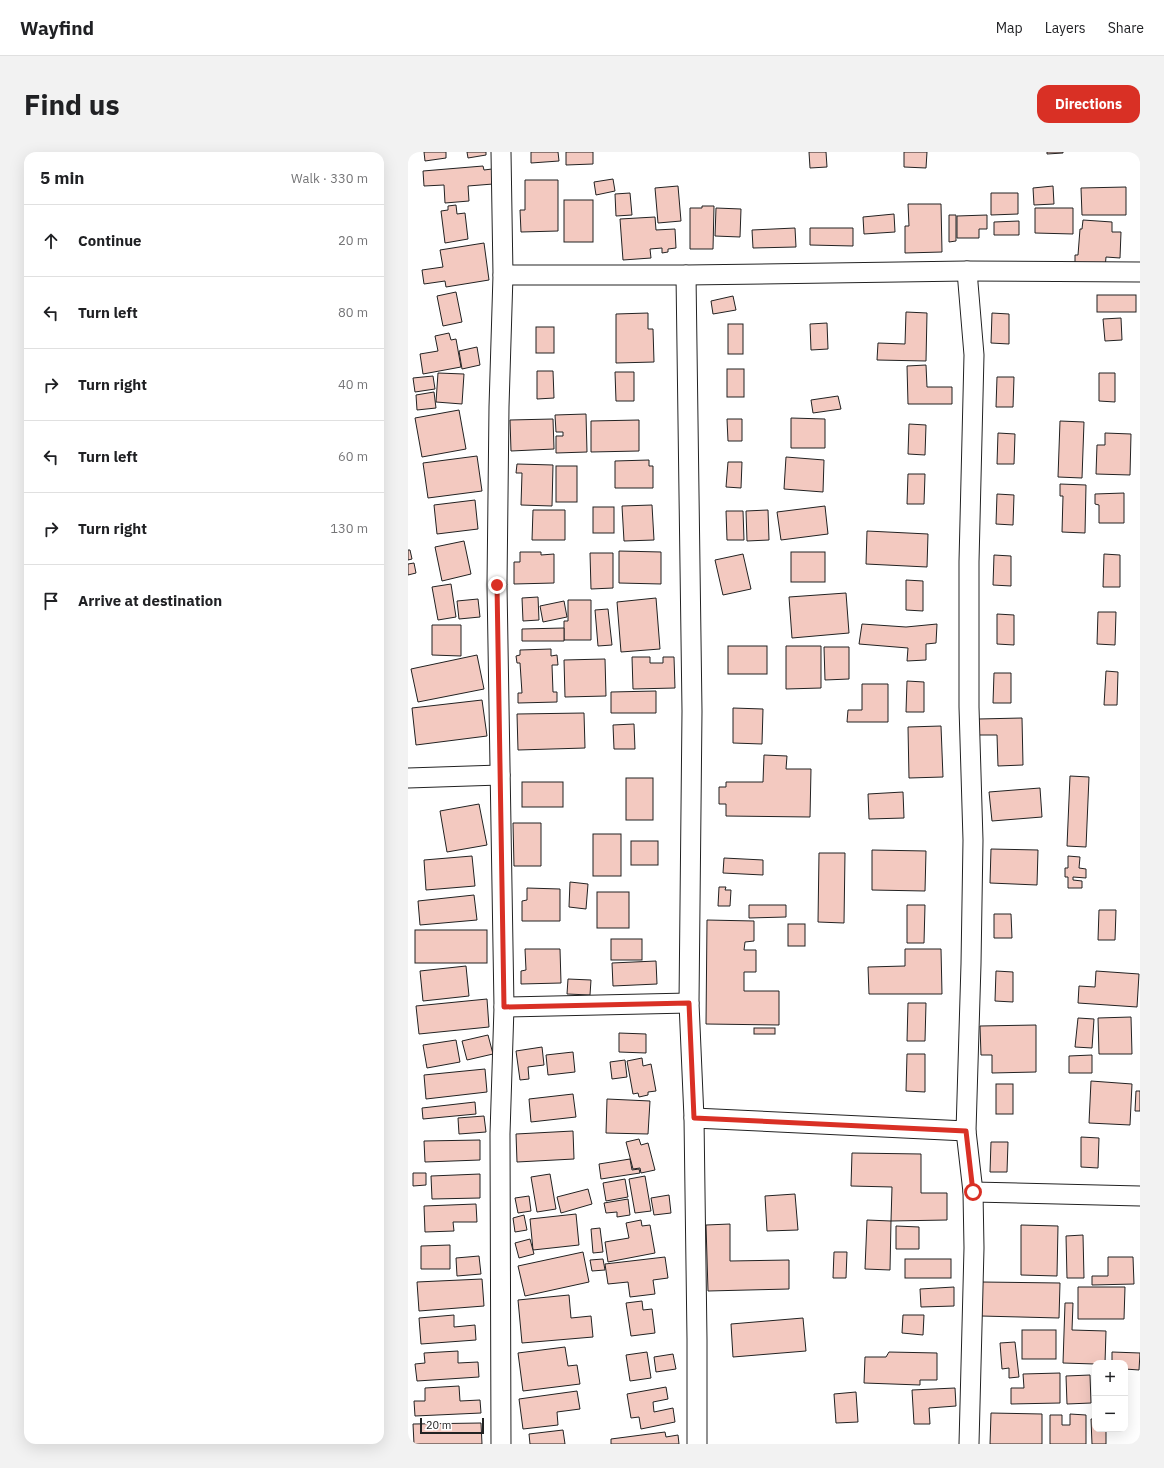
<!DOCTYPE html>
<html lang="en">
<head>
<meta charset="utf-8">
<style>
  :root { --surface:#fff; --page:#f2f2f2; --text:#202124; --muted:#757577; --line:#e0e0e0; --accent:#d93025 }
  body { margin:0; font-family:"IBM Plex Sans",sans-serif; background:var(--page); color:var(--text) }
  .controls { position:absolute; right:12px; bottom:12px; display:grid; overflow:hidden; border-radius:8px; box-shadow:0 4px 16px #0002 }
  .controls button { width:36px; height:36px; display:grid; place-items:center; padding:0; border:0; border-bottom:1px solid var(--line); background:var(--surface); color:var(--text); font:20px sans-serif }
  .scale { position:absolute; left:12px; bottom:10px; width:64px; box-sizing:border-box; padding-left:4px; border:2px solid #222; border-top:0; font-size:11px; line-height:14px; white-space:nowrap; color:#222; -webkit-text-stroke:3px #fff; paint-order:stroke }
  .stop { position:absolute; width:12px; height:12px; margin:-9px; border:3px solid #d93025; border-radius:50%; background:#fff }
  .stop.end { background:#d93025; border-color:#fff; box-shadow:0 1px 4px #0008 }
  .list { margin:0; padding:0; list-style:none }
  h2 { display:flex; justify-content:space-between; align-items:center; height:52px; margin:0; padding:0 16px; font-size:17px }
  h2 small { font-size:13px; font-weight:400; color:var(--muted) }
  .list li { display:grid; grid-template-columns:26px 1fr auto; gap:12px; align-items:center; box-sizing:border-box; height:72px; padding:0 16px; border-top:1px solid var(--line) }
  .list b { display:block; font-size:15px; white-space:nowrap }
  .list em { font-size:13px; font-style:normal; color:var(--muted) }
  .icon { flex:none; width:22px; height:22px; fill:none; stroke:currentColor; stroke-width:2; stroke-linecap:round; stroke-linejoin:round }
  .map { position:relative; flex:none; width:732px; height:1292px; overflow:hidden; border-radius:12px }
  header { display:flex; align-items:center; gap:24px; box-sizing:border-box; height:56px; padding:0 20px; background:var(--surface); border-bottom:1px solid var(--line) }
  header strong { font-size:19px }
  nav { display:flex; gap:22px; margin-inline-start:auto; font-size:14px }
  .intro { display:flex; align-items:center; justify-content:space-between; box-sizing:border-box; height:96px; padding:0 24px }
  h1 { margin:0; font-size:28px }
  .button { padding:10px 18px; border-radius:12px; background:var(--accent); color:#fff; font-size:14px; font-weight:700 }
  main { display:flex; gap:24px; padding:0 24px }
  aside { flex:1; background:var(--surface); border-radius:12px; box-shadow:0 4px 16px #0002 }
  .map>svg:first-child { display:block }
  .building { fill:#f3c9c0; stroke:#222 }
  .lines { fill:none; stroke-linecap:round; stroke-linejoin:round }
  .street-casing { stroke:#222; stroke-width:21 }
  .street { stroke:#fff; stroke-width:19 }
  .route { stroke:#d93025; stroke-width:5 }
</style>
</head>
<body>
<header>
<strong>Wayfind</strong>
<nav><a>Map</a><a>Layers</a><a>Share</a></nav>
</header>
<div class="intro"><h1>Find us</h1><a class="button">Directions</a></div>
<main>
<aside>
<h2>5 min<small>Walk · 330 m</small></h2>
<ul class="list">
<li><svg class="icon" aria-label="ahead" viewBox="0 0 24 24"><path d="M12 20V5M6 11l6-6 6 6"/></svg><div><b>Continue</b></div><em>20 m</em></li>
<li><svg class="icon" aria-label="left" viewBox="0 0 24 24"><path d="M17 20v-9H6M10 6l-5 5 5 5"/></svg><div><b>Turn left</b></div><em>80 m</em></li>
<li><svg class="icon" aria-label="right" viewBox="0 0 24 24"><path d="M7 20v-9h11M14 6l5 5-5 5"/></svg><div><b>Turn right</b></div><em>40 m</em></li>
<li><svg class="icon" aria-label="left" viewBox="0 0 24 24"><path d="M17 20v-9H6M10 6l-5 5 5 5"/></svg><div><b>Turn left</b></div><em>60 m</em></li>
<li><svg class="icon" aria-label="right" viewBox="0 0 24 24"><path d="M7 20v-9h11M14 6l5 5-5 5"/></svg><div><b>Turn right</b></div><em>130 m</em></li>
<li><svg class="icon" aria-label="arrive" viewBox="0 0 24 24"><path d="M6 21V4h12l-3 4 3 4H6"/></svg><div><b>Arrive at destination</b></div></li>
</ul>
</aside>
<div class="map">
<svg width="732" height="1292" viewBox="0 0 732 1292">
  <rect width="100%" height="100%" fill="#fff"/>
  <g class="building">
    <polygon points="16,0 38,0 38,6 17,9"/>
    <polygon points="59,0 78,0 78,3 60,6"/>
    <polygon points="123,0 150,0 151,9 123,11"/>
    <polygon points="158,0 185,0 185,12 158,13"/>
    <polygon points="401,0 418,0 419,15 402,16"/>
    <polygon points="496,0 519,0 518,16 496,15"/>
    <polygon points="639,0 655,0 655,1 639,2"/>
    <polygon points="75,14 76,18 84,17 85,32 60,34 61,49 37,51 36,33 16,34 15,19"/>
    <polygon points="205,27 207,39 188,43 186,30"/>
    <polygon points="117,28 150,28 150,79 113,80 112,58 117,58"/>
    <polygon points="270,34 273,69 250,71 247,36"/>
    <polygon points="645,34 646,52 626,53 625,36"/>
    <polygon points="718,35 718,63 674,63 673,36"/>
    <polygon points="222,41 224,63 208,64 207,42"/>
    <polygon points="583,41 610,41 610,62 583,63"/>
    <rect x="156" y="48" width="29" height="42"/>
    <polygon points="500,52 533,52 534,100 497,101 497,74 501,74"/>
    <polygon points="48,53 49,62 57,61 60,87 37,91 33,59 40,58 40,54"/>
    <polygon points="294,54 306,54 305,97 282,97 282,56 294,56"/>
    <polygon points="308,56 333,57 332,85 307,84"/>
    <polygon points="627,56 665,56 665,82 627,81"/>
    <polygon points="486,62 487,80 456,82 455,65"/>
    <polygon points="541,63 548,63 548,89 541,90"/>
    <polygon points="579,63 579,77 571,77 571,86 549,86 549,64"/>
    <polygon points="247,65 248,78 267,77 268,96 260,97 260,100 254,101 254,96 242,97 243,106 215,108 212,67"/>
    <polygon points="675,68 704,70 704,80 713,80 712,106 698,105 697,117 667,116 667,103 670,103 672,77 674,77"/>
    <polygon points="611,69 611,83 586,83 586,70"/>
    <polygon points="387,76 388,95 345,96 344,78"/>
    <polygon points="402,76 445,76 445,94 402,93"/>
    <polygon points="76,91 81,128 38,135 37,129 16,132 14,118 35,115 32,98"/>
    <polygon points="48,140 54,170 35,174 29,144"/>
    <rect x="689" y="143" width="39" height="17"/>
    <polygon points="325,144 328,158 305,162 303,149"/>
    <polygon points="498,160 519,161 518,209 469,208 470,191 497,192"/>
    <polygon points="240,161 240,177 245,177 246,210 208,211 208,162"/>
    <polygon points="584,161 601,162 601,192 583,191"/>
    <polygon points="713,166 714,188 697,189 695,167"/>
    <polygon points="419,171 420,197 403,198 402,172"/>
    <rect x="320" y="172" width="15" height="30"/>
    <rect x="128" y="175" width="18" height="26"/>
    <polygon points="41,181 43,188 48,187 53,215 15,222 12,202 30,199 27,184"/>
    <polygon points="69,195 72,213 54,217 51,199"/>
    <polygon points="518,213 519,235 544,235 544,252 500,252 499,214"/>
    <rect x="319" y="217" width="17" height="28"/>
    <polygon points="129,219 145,219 146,246 129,247"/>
    <polygon points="207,220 226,220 226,249 208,249"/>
    <polygon points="30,221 56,222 54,252 28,250"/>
    <polygon points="691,221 707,221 707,250 691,249"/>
    <polygon points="25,224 27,237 7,240 5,226"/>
    <polygon points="589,225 606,225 605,255 588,255"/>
    <polygon points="26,240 28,256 9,258 8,243"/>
    <polygon points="430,244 433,257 405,261 403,248"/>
    <polygon points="51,258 58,297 14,305 7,266"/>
    <polygon points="178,262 179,300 148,301 148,284 155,284 155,280 148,280 147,263"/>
    <polygon points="383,266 417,267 417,296 383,296"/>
    <polygon points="145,267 146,297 103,299 102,268"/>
    <polygon points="319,267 334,267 334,289 320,289"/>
    <polygon points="231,268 231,299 183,300 183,269"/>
    <polygon points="652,269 676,270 674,326 650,325"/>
    <polygon points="501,272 518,273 517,303 500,302"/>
    <polygon points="590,281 607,282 606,312 589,312"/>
    <polygon points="697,281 723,282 722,323 688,322 689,293 697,293"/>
    <polygon points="69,304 74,339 20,346 15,311"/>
    <polygon points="378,305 416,308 415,340 376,337"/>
    <polygon points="241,308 241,314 245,314 245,336 207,336 207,309"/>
    <polygon points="320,310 334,310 333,336 318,335"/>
    <polygon points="109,312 145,313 144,354 113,353 114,321 108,321"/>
    <rect x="148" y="314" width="21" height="36"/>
    <polygon points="500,322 517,322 516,352 499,352"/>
    <polygon points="652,332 678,333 677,381 654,380 655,344 652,344"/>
    <polygon points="716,341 716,371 691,371 691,353 687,352 687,342"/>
    <polygon points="589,342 606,343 605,373 588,372"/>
    <polygon points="67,348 70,377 29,382 26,353"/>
    <polygon points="244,353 246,388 216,389 214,354"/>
    <polygon points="417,354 420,382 373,388 369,360"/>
    <rect x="185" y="355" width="21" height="26"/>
    <polygon points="125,358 157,358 157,388 124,388"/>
    <polygon points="360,358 361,388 339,389 338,359"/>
    <polygon points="318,359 335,359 336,388 319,388"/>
    <polygon points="459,379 520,382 519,415 458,412"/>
    <polygon points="56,389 63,422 34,429 27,395"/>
    <polygon points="0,398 2,398 4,407 0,408"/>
    <polygon points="211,399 253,400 253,432 211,431"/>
    <polygon points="112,400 133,400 133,403 146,402 146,431 106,432 106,410 112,410"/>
    <rect x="383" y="400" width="34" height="30"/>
    <polygon points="182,401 205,401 205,436 183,437"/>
    <polygon points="335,402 343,437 315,443 307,408"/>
    <polygon points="696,402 712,403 712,435 695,435"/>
    <polygon points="586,403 603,404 603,434 585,433"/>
    <polygon points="6,411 8,421 0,423 0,412"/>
    <polygon points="498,428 515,429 515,459 498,458"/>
    <polygon points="43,432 48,465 30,468 24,435"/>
    <polygon points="438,441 441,481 384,486 381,445"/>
    <polygon points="130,445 131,468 115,469 114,446"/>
    <polygon points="248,446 252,497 213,500 209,450"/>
    <polygon points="70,447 72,465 51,467 49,449"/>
    <polygon points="160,448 183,448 183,488 156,488 156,469 160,469"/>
    <polygon points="156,449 159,465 135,470 132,454"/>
    <polygon points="200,457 204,493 190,494 187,458"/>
    <polygon points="690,460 708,460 707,493 689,492"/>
    <polygon points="589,462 606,463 606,493 589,492"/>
    <polygon points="454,472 498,475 529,472 528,491 518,492 518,508 499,509 500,496 451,492"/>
    <polygon points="24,473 53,473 53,504 24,503"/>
    <polygon points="156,476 156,489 114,489 114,477"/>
    <rect x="320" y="494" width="39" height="28"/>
    <polygon points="378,494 413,494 413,536 378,537"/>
    <polygon points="416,495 441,495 441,527 417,528"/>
    <polygon points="143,497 143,504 149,503 150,513 144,513 145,540 149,540 149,550 110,551 110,541 114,541 112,511 109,511 108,504 112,503 112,498"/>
    <polygon points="69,503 76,537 10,550 3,517"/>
    <polygon points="224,505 242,505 242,511 255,511 255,505 266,505 267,536 225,537"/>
    <polygon points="197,507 198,544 157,545 156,508"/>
    <polygon points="698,519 710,520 709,553 696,553"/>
    <polygon points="586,521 603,521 603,551 585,551"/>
    <polygon points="499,529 516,530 516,560 498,560"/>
    <polygon points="454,532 480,532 480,570 439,570 440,558 454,558"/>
    <polygon points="248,539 248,561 203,561 203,540"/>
    <polygon points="74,548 79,584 8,593 4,556"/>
    <polygon points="325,556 355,557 354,592 325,591"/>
    <polygon points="176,561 177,596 110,598 109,562"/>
    <polygon points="614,566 615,613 590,614 589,583 570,583 570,567"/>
    <polygon points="226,572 227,597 206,597 205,573"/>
    <polygon points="533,574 535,625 501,626 500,575"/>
    <polygon points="356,603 379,604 378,617 403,617 402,665 318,664 318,652 311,652 311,635 318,635 318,630 355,630"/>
    <polygon points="662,624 681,625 678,695 659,694"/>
    <rect x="218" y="626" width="27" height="42"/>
    <rect x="114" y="630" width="41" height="25"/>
    <polygon points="632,636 634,665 584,669 581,640"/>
    <polygon points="495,640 496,666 461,667 460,642"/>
    <polygon points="71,652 79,693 39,700 32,659"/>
    <polygon points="105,671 133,671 133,714 106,714"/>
    <rect x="185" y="682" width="28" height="42"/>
    <rect x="223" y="689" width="27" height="24"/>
    <polygon points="583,697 630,698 629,733 582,731"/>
    <polygon points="464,698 518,699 517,739 464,738"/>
    <polygon points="411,701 437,701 436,771 410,770"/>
    <polygon points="64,704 67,734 18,738 16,708"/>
    <polygon points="660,704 672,705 671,716 678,717 678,726 665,725 665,728 674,729 674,736 660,736 660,725 657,725 657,716 660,716"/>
    <polygon points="316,706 355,708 355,723 315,721"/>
    <polygon points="162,730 180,732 178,757 161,755"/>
    <polygon points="311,735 318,735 317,738 323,738 322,754 310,754"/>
    <polygon points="119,736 152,737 152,769 114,769 114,749 119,748"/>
    <rect x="189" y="740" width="32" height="36"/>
    <polygon points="66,743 69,768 12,773 10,749"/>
    <polygon points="341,753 378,753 378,765 341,766"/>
    <polygon points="499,753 517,753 516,791 499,791"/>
    <polygon points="691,758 708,758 707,788 690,788"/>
    <polygon points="586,762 603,762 604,786 586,786"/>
    <polygon points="299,768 346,769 346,789 337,790 336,798 348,798 348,820 336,820 336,839 371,839 371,873 298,872"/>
    <rect x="380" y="772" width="17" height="22"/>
    <rect x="7" y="778" width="72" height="33"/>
    <rect x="203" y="787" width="31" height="21"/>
    <polygon points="117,797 152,797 153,831 113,832 113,819 118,818"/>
    <polygon points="497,797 533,797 534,842 461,842 460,815 497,814"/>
    <polygon points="248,809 249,832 205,834 204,811"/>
    <polygon points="58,814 61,844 15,849 12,819"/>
    <polygon points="588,819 605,820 605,850 587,849"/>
    <polygon points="688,819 731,822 729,855 670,851 671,834 687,835"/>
    <polygon points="160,827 183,828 182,843 159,842"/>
    <polygon points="79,847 81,875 11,882 8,854"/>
    <polygon points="500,851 518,851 517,889 499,889"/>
    <polygon points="723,865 724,902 691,902 690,866"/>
    <polygon points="670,866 686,867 684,896 667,895"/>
    <polygon points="628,873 628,920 584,921 584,903 573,903 572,874"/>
    <rect x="346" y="876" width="21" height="6"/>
    <polygon points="211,881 238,882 238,901 211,900"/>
    <polygon points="80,883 85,902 59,908 54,889"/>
    <polygon points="48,888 52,910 19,916 15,893"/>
    <polygon points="134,895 136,913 120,915 121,927 112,928 108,899"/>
    <polygon points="165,900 167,920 140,923 138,903"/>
    <polygon points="499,902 517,902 517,940 498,939"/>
    <polygon points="684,903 684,921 661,921 661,904"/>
    <polygon points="234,906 235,914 243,912 248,939 240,940 240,943 231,945 230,941 225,942 219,909"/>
    <polygon points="217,908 219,925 204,927 202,910"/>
    <polygon points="77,917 79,940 18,947 16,923"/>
    <polygon points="683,929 724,932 722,973 681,971"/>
    <rect x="588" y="932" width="17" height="30"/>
    <polygon points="728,939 732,939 732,959 727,959"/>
    <polygon points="165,942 168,965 123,970 121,947"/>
    <polygon points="199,947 242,949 240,982 198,981"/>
    <polygon points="67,950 68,962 15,967 14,956"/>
    <polygon points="76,964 78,980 51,982 50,966"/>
    <polygon points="165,979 166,1007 109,1010 108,982"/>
    <polygon points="673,985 691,986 690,1016 673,1015"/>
    <polygon points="231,987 233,993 240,991 247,1018 233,1021 232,1016 225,1017 218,990"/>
    <polygon points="72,988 72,1008 17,1010 16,989"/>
    <polygon points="583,990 600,990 599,1020 582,1020"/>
    <polygon points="444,1001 513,1002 513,1041 539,1041 539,1068 483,1069 484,1035 443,1034"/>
    <polygon points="222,1007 224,1018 231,1017 232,1021 193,1027 191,1012"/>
    <polygon points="5,1021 18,1021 18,1033 5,1034"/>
    <polygon points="72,1022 72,1046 24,1047 23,1024"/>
    <polygon points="142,1022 148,1057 129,1060 123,1025"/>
    <polygon points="237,1024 243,1059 227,1061 221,1027"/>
    <polygon points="217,1027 220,1045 198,1049 195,1031"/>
    <polygon points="180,1037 184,1052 153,1061 149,1045"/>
    <polygon points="387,1042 390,1078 359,1079 357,1044"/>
    <polygon points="261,1043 263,1061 246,1063 243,1046"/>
    <polygon points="121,1044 123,1059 110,1061 107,1046"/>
    <polygon points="220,1047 222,1063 209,1065 209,1060 198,1061 196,1051"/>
    <polygon points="68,1052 69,1070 45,1070 46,1079 17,1080 16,1054"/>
    <polygon points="168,1062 171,1093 125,1098 122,1067"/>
    <polygon points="116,1063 119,1078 107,1080 105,1066"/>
    <polygon points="233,1068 234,1074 242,1073 247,1101 200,1110 197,1090 221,1086 218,1071"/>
    <polygon points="459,1068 483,1069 482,1118 457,1117"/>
    <polygon points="322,1072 322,1109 381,1108 381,1137 300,1139 298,1073"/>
    <polygon points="613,1073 650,1074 649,1124 613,1123"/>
    <polygon points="488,1074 511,1075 511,1097 488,1097"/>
    <polygon points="192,1076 195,1100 185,1101 183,1077"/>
    <polygon points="675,1083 676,1126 659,1126 658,1084"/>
    <polygon points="122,1087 126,1102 111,1106 107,1091"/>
    <polygon points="42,1093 42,1117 13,1117 13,1094"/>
    <polygon points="175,1100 181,1130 117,1144 110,1114"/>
    <polygon points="426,1100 439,1100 438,1126 425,1126"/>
    <polygon points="71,1104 73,1122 49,1124 48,1106"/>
    <polygon points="257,1105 260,1126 245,1128 247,1142 222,1145 220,1130 200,1132 197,1112"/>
    <polygon points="700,1105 725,1105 726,1132 684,1133 684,1124 700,1124"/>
    <polygon points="195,1107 197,1118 184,1119 182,1108"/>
    <rect x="497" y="1107" width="46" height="19"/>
    <polygon points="74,1127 76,1154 11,1159 9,1130"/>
    <polygon points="574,1130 652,1131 651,1166 573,1164"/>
    <polygon points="546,1135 546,1154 513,1155 512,1137"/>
    <polygon points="670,1135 717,1135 716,1167 670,1167"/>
    <polygon points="161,1143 163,1166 183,1164 185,1185 114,1191 110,1148"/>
    <polygon points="234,1149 235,1158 244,1157 247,1181 223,1184 218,1151"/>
    <polygon points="657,1151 665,1151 664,1178 698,1179 697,1211 687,1211 687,1212 655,1211"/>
    <polygon points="46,1163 46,1175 67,1173 68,1188 13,1192 11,1166"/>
    <polygon points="495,1163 516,1163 515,1183 494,1181"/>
    <polygon points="395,1166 398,1199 325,1205 323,1172"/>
    <rect x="614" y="1178" width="34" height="29"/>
    <polygon points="607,1190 611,1225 601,1226 601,1216 594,1217 592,1191"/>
    <polygon points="157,1195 160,1214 169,1213 172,1232 115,1239 110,1201"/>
    <polygon points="50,1199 50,1211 70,1210 71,1225 9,1229 7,1212 17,1211 16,1201"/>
    <polygon points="239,1200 243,1226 222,1229 218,1203"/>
    <polygon points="481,1200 529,1201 529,1228 512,1228 512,1233 456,1231 457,1205 478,1205"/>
    <polygon points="704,1200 732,1201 731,1218 717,1217 717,1211 704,1211"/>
    <polygon points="265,1202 268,1217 248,1220 246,1205"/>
    <polygon points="652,1221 652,1251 603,1252 603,1236 616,1236 615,1222"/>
    <polygon points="682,1223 683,1251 659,1252 658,1224"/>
    <polygon points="51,1234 52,1249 72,1248 73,1261 7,1264 6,1249 17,1249 17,1236"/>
    <polygon points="258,1235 260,1247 245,1250 246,1260 265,1256 267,1270 233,1277 231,1265 223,1266 219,1242"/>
    <polygon points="547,1236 548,1254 521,1256 522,1272 506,1272 504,1238"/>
    <polygon points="169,1239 172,1257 149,1260 150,1273 115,1277 111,1247"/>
    <polygon points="448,1240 450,1270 428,1271 426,1242"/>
    <polygon points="583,1261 634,1262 634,1292 582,1292"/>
    <polygon points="662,1262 678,1263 678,1292 642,1292 642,1263 654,1263 654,1273 662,1273"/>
    <polygon points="683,1267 687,1267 687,1277 698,1277 698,1292 684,1292"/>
    <polygon points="73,1271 74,1292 6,1292 5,1272"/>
    <polygon points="155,1278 157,1292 122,1292 121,1282"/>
    <polygon points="257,1280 258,1285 270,1283 271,1292 203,1292 203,1287"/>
  </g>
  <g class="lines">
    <g class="street-casing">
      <g id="street">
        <polyline points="559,119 566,203 561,410 561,555 565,688 563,812 558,979 565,1040 566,1096 561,1292"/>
        <polyline points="95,123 278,123 559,119 732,120"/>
        <polyline points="278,123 284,559 281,851 286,966 289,1187 289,1292"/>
        <polyline points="0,626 92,623"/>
        <polyline points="96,855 281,851"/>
        <polyline points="286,966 558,979"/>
        <polyline points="565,1040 732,1044"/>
        <polyline points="93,1292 92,982 96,855 89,433 91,255 95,123 93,0"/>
      </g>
    </g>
    <use href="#street" class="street"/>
  </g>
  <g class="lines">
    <polyline class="route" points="89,433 96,855 281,851 286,966 558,979 565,1040"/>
  </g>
</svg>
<div class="controls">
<button>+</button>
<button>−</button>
</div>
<div class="scale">20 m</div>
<div class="stop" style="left:565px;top:1040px"></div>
<div class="stop end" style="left:89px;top:433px"></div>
</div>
</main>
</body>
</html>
